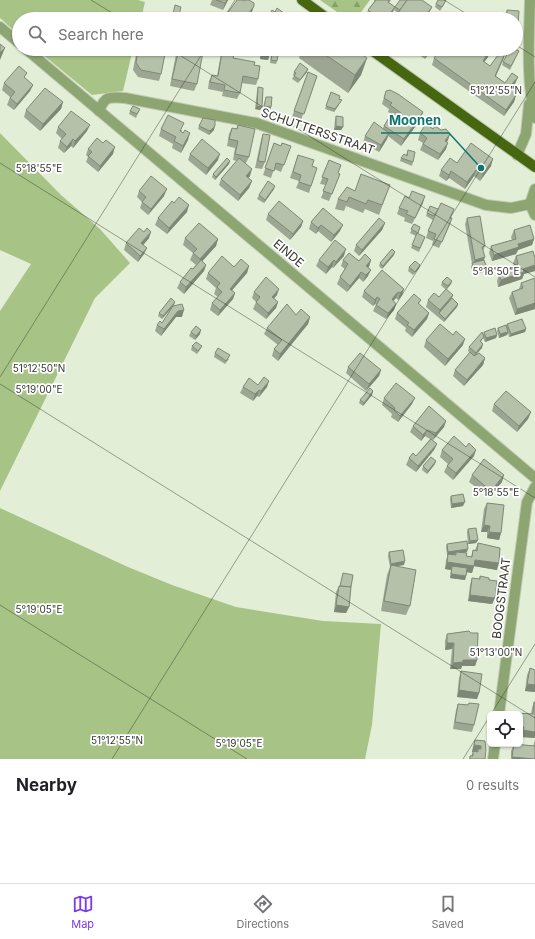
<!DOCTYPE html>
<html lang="en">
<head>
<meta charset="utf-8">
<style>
  :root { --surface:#fff; --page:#f2f2f2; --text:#202124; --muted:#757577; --line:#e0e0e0; --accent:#7c3aed }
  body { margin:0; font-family:Inter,sans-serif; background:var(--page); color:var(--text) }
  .controls { position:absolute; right:12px; bottom:12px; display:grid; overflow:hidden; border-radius:6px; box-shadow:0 1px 3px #0004 }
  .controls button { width:36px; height:36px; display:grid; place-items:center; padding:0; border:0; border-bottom:1px solid var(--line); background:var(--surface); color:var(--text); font:20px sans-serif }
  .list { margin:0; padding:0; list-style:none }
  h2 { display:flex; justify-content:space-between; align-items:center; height:52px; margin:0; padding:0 16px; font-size:17px }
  h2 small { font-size:13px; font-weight:400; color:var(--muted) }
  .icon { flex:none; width:22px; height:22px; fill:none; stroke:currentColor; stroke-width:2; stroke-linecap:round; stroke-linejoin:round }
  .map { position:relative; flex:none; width:535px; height:759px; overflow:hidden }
  .search { position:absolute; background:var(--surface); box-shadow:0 1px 3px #0004; left:12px; right:12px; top:12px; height:44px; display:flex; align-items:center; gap:10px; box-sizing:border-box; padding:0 14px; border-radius:22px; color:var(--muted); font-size:15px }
  .sheet { height:124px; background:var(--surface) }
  nav { display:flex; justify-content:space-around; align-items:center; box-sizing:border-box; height:56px; border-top:1px solid var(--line); background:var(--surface); font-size:11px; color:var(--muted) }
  nav a { display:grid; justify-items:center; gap:2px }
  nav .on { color:var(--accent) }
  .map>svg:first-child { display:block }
  .green { fill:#a7c486 }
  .forest { fill:url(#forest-firs) }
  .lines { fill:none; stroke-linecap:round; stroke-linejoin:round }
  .minor-casing { stroke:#c0cab5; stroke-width:12 }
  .major-casing { stroke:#c0cab5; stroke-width:12 }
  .minor { stroke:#8ca571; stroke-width:10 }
  .major { stroke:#46670f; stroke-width:10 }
  .wall { fill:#9da692 }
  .shaded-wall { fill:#7f8777 }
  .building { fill:#b6c1aa; stroke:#7f8777 }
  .ticks { fill:none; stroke:#34382f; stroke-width:1; stroke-opacity:0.45 }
  .labels { text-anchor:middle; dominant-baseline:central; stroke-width:3.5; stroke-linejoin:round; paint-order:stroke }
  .street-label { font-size:12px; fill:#34382f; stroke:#fff }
  .ticks-label { font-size:10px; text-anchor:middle; fill:#34382f; stroke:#fff; stroke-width:3.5; stroke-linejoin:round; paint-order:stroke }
  .leader { fill:none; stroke:#0f766e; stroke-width:1.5 }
  .callout-dot { fill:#0f766e; stroke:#fff; stroke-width:1.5 }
  .callout-label { font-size:13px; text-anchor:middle; font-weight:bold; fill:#0f766e; stroke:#fff; stroke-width:3.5; stroke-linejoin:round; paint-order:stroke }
</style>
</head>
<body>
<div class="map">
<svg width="535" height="759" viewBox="0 0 535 759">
  <defs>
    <pattern id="forest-firs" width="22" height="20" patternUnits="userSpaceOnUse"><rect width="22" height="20" fill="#a7c486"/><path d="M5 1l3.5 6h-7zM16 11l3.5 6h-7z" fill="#89a06e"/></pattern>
  </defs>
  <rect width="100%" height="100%" fill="#e3eed7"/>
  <g class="green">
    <polygon points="0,0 138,0 145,2 141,19 19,19 19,35 0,18"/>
    <polygon points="36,49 133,49 123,91 92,95"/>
    <polygon points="0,133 61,195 100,229 130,263 95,298 0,491 0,311 31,264 0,250"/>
    <polygon points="0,508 128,567 172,585 236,607 323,621 381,624 372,725 365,759 0,759"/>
  </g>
  <polygon class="forest" points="320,0 370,0 356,19 347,19"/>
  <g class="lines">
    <g class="minor-casing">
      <g id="minor">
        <path d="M530 0C529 40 526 79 535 118"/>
        <polyline points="0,27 19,43"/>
        <polyline points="26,49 535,478"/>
        <path d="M99 111C105 95 110 97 125 98L256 123 486 205 511 208 530 204"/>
        <polyline points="517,155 526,134 529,104"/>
        <polyline points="535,189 530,204 535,215"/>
        <polyline points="499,714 527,502 535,487"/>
        <polyline points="493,759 495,744"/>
      </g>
    </g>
    <g class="major-casing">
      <g id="major">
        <polyline points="302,0 328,19"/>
        <polyline points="370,49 535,167"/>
      </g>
    </g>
    <use href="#minor" class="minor"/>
    <use href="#major" class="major"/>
  </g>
  <g class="wall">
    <polygon points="212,0 228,0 223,10 210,5"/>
    <polygon points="374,0 391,0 389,3 395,7 392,14 388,19 369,19 366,17 368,10 374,2"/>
    <polygon points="445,3 440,11 435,7 436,4"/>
    <polygon points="395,7 432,7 429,13 425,19 396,19 398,13 394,10"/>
    <polygon points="507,10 516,19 504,19"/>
    <polygon points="137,49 166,49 161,74 159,81 138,77 133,70"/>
    <polygon points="178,49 197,84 194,91 170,86 176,54"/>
    <polygon points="202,49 210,49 209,53 201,52"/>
    <polygon points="221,49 235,49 232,54 233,58 254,65 258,79 256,85 241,83 240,93 237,99 222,96 223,92 208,89 209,81 212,75 217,76 220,59 221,55 220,54"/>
    <polygon points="260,49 270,49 270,53 268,60 260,59"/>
    <polygon points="272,49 289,49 284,56 278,52 277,61 276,64 270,63"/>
    <polygon points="302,49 355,49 367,58 361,75 348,93 299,58"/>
    <polygon points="416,49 432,49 425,59 415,52"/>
    <polygon points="439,49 489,49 490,50 488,57 484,62 490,66 506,51 496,76 505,83 518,77 514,85 517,88 515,94 516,95 514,102 504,116 432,65 434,58 440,50"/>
    <polygon points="519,51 510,70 502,65 503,62"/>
    <polygon points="294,72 307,72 298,83 292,79 294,76 293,75"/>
    <polygon points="308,72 317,76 301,120 292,117"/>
    <polygon points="25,78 33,85 30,91 14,110 7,105 10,97 2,90 4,83"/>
    <polygon points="258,87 262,107 260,110 255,109 257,91"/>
    <polygon points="386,91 421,119 401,146 388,136 387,139 379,152 363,143 365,136 383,128 384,126 396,120 397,118 388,112 389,109 382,104"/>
    <polygon points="331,92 339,99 340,103 334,112 325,109"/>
    <polygon points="63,102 61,109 40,131 24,117 26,110"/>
    <polygon points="140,109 136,118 129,114 130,111"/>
    <polygon points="336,116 343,127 341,130 334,130 335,120"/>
    <polygon points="238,125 249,157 246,163 245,163 250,176 248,178 252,181 249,188 238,201 219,185 221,179 237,161 233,160 235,148 227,146 229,134 232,128 236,129"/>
    <polygon points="199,126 214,130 209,135 198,129"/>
    <polygon points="58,127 87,131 73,148 71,146 64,153 58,148 60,141 62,139 56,133"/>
    <polygon points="161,129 182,130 181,132 188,140 181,153 172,148 173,144 159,136"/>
    <polygon points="433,129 441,130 450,134 447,142 446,149 438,160 420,150 423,143 418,140 420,133"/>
    <polygon points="263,134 265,162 262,169 255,168 261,140"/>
    <polygon points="274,143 281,146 291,146 281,172 274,169 271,178 263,175"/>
    <polygon points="88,149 113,154 98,172 86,162 88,157 86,155"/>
    <polygon points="408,150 413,162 412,166 400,161 401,158 406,155"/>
    <polygon points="190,154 218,160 206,175 188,160"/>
    <polygon points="298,155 312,166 317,168 309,193 296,188 299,181 290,178"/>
    <polygon points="329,160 338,173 340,174 329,201 321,198 326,185 320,184"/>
    <polygon points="230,161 229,164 215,180 212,177 213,174"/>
    <polygon points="457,163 491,166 480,181 474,176 465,189 449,178 446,181 439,176 441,170"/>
    <polygon points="390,185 379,215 365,209 363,213 346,206 344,211 335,209 338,199 355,191"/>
    <polygon points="274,189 264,203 257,199 259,195"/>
    <polygon points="139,191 164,196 148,215 140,208 142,202 137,197"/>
    <polygon points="423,203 412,224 404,221 405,218 397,214 399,208"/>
    <polygon points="323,208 340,231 331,242 318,231 316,234 309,229 311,222"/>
    <polygon points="187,212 167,234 155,225 158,218"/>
    <polygon points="427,213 436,213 433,220 426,216"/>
    <polygon points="268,214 303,221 301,227 290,240 266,220"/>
    <polygon points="451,218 452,218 450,225 439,248 432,245 433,241 426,238 428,231"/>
    <polygon points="467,218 485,246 483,251 484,260 486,271 474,275 471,267 472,264 465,224"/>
    <polygon points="385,223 382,230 359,256 354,251 356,245"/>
    <polygon points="414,224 420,227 418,234 425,237 419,252 411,248 416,236 410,233"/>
    <polygon points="514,230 534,239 532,245 518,250 516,254 492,261 489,253 491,246 512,240 511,237"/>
    <polygon points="149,238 143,245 144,254 138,262 124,250 126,243"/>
    <polygon points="185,238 218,239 216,246 202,261 206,265 204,271 184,294 177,288 180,282 196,265 190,260 193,253 183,245"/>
    <polygon points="394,255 382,269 379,266 380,263"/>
    <polygon points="344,256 333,268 332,267 326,274 316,266 319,260"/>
    <polygon points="516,256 535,258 535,271 524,274 522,279 498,287 497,281 499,274 500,274 502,269 514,265 513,263"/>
    <polygon points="343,260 359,261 371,260 368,268 368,276 363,282 359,278 347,292 337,284 340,277 345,269 341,266"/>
    <polygon points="249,266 247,273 232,290 235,293 233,299 218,316 210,310 212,303 218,297 214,294 216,288 206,279 208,273 234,267"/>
    <polygon points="409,267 419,268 413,275 408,271"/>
    <polygon points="535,278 535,309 515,315 509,298 512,292 519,289 521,283"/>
    <polygon points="442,282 451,284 446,290 453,295 452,298 458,304 457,307 444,322 426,307 428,300 439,297 446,290 441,285"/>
    <polygon points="404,289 402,295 398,300 396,298 393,301 396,304 394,310 386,319 373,311 376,304 375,304 373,306 362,297 364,291"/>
    <polygon points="254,292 277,295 274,298 278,302 276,308 266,319 253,309 256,302 252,298"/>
    <polygon points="421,300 419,304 429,313 427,319 412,337 405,331 406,328 395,319 397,313"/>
    <polygon points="174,305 162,319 158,316 159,313"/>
    <polygon points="173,306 182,317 176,317 161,336 155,331 157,325 162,323"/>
    <polygon points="296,315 310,317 308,324 278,361 272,356 274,349 278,345 264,334 267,328"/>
    <polygon points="507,324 526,329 525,332 509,337 508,333 507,335 499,338 497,331 498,328 506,326"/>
    <polygon points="191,332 200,334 195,340 189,336"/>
    <polygon points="484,332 497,335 496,338 485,342 483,338 481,342 482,348 475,356 485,358 483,365 464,386 453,376 455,370 470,353 468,351 469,347 483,335"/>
    <polygon points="426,340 463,345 445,366 424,347"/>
    <polygon points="192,346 202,346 200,350 197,354 191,350"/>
    <polygon points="215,353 229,359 225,364 214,357"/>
    <polygon points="348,367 381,370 379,376 366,391 346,373"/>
    <polygon points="258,385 267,387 259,397 257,396 253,401 240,393 243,387"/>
    <polygon points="373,391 372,395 363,406 359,403 360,400"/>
    <polygon points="384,398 412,404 398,422 391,417 392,414 382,405"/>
    <polygon points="494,404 531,412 528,419 517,432 492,411"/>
    <polygon points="446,421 444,427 433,440 431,439 437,444 434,450 416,472 406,465 409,458 416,456 430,439 425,436 421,441 410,432 413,426"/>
    <polygon points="442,450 474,456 453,480 444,472 448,464 440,457"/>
    <polygon points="435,464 427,474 422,470 423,466"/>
    <polygon points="472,475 502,482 489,497 469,482"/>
    <polygon points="451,496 463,506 451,508 450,499"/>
    <polygon points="487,503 501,533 499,540 487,538 487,532 481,532 484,509"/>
    <polygon points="468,529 478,540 476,543 468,544 467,532"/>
    <polygon points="478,543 497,570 474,566 472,573 467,572 465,580 450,578 451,570 445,569 446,560 448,555 447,555 446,547 447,544 467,552 464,553 466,556 471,557 473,550 475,550"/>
    <polygon points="389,552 404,565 395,566 410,606 406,615 381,611 387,575 390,567 388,556"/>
    <polygon points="343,573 351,587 349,607 346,613 334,612 336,592 339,586 340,586"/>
    <polygon points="480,576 489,580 495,598 492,604 468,601 470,585 472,578 479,579"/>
    <polygon points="447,634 477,660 475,666 462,666 461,669 450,669 452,649 445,650 445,641"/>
    <polygon points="530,668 535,670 535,692 525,691 527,675"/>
    <polygon points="461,671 479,693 477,699 457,697 459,678"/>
    <polygon points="534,702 535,702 535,738 521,737 521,733 520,733 520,714 517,714 517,713 531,714 532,708"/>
    <polygon points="469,703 474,725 472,732 453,729 456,710 458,704 468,705"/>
    <polygon points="475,740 485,741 485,759 469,759 470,756 471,756 473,752 472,752 473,746"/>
    <polygon points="535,740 535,759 511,759 511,751 514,744 533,746"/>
  </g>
  <g class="shaded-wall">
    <polygon points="227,0 228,0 223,10 225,3"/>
    <polygon points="254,6 252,12 247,19 249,13"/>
    <polygon points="395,7 392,14 388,19 386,19"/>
    <polygon points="432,7 429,13 425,19 423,19"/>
    <polygon points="5,48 0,60 0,53"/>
    <polygon points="287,49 289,49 284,56"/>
    <polygon points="430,49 432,49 425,59 427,53"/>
    <polygon points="490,50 488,57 480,68 483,61"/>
    <polygon points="506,51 504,58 493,82 495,76"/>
    <polygon points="262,52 270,53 268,60 260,59"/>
    <polygon points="367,58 361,75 348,93 355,75"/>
    <polygon points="308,69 307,72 298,83 300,80"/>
    <polygon points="518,77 515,84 510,91 512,84"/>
    <polygon points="33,85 30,91 14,110 17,104"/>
    <polygon points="516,95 514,102 504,116 506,110"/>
    <polygon points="342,100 334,112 335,109"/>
    <polygon points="63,102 61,109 40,131 43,124"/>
    <polygon points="257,106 262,107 260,110 255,109"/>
    <polygon points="264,106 271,107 270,111 263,110"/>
    <polygon points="423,112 421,119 401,146 404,139"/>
    <polygon points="90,125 87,131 73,148 75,141"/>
    <polygon points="215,126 214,130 209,135 210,131"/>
    <polygon points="336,126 343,127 341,130 334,130"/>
    <polygon points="190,133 188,140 181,153 183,146"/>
    <polygon points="389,133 387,139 379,152 381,145"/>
    <polygon points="450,134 448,140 443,147 445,141"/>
    <polygon points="73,139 71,146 64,153 67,147"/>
    <polygon points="448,143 446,149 438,160 440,154"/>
    <polygon points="115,147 113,154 98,172 100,166"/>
    <polygon points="220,154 218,160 206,175 208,168"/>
    <polygon points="493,159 491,166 480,181 483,174"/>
    <polygon points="230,161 229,164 215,180 216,177"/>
    <polygon points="252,169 250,176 244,183 246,176"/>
    <polygon points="476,170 474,176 465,189 467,182"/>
    <polygon points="451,171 449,178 446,181"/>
    <polygon points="252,181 249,188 238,201 240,195"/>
    <polygon points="275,186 274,189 264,203 265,200"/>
    <polygon points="167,189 164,196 148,215 151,209"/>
    <polygon points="425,196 423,203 412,224 415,218"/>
    <polygon points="189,205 187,212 167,234 169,228"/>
    <polygon points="303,221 301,227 290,240 293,234"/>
    <polygon points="385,223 382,230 359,256 362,250"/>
    <polygon points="321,225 318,231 316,234 318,228"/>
    <polygon points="343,225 340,231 331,242 334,235"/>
    <polygon points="151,232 149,238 139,250 141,243"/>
    <polygon points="218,239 216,246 198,266 200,259"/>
    <polygon points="534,239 532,245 518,250 516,254 492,261 494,255 518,244"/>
    <polygon points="147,248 144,254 138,262 140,256"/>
    <polygon points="346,249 344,256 333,268 336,262"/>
    <polygon points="395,252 394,255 382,269 383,266"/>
    <polygon points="485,257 483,263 473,265 475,260"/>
    <polygon points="334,260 332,267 326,274 328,267"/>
    <polygon points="371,260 369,267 364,273 366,266"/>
    <polygon points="206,265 204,271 184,294 186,287"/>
    <polygon points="420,265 419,268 413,275 415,272"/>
    <polygon points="535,265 535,271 524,274 522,279 498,287 501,280 523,269"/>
    <polygon points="249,266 247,273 228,295 230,289"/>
    <polygon points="487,268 486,271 474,275 475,271"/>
    <polygon points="371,270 368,276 363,282 366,275"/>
    <polygon points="361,272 359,278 347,292 350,286"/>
    <polygon points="452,281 451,284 446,290 448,286"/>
    <polygon points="279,289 277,295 270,303 272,297"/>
    <polygon points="404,289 402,295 398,300 400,293"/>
    <polygon points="398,292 396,298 389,306 392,299"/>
    <polygon points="235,293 233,299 218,316 220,310"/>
    <polygon points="453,295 450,301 439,313 440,310"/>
    <polygon points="377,297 375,304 373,306 375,300"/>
    <polygon points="175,302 174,305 162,319 163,316"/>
    <polygon points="278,302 276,308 266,319 268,313"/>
    <polygon points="535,303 535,309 515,315 517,309"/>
    <polygon points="396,304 394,310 386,319 388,313"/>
    <polygon points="458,304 457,307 444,322 445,319"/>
    <polygon points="184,310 182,317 176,317 161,336 164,329 178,311"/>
    <polygon points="429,313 427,319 412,337 414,330"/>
    <polygon points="310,317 308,324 278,361 280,354"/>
    <polygon points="526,329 525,332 509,337 511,334"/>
    <polygon points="201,330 200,334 195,340 196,336"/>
    <polygon points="508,332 507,335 499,338 500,334"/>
    <polygon points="497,335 496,338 485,342 486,338"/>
    <polygon points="465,339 463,345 445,366 448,359"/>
    <polygon points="483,344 482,348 474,356 476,353"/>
    <polygon points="485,358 483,365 464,386 467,380"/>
    <polygon points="381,370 379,376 366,391 369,384"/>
    <polygon points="269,381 267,387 259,397 261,391"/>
    <polygon points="259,390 257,396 253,401 255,394"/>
    <polygon points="373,391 372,395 363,406 364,403"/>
    <polygon points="415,398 412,404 398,422 400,416"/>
    <polygon points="531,412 528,419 517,432 519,426"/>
    <polygon points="446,421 444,427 433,440 436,433"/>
    <polygon points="427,430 425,436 421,441 423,435"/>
    <polygon points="437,444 434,450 416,472 418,466"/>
    <polygon points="476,450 474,456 453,480 456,473"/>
    <polygon points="436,461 435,464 427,474 428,471"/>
    <polygon points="504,475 502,482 489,497 491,491"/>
    <polygon points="465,502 463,506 451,508 452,504"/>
    <polygon points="484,525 490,526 487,532 481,532"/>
    <polygon points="489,532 501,533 499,540 487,538"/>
    <polygon points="478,540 476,543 468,544 470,541"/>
    <polygon points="468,549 467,552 456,554 456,552 455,554 447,555 448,552"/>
    <polygon points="475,560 499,563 497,570 473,566"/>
    <polygon points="405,561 404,565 390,567 391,564"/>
    <polygon points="447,562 474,566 472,573 452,570 452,566 451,570 445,569"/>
    <polygon points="451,574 466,576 465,580 450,578"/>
    <polygon points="470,595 495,598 492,604 468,601"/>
    <polygon points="336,605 349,607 346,613 334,612"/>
    <polygon points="447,643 454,643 452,649 445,650"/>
    <polygon points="463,660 477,660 475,666 462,666 461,669 450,669 453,663"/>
    <polygon points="527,684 535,685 535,692 525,691"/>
    <polygon points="459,690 479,693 477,699 457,697"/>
    <polygon points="520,726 524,727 521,733 520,733"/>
    <polygon points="523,730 535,732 535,738 521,737"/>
    <polygon points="474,745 481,746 479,753 478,749 476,752 472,752"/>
    <polygon points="512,757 530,759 512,759"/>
  </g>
  <g class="building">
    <polygon points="216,0 227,0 225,3"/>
    <polygon points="237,0 242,0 244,1 246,0 249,0 254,3 254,6 249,13 252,14 248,19 225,19 224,18"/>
    <polygon points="376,0 389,0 388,2 395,7 386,19 380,19 368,10"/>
    <polygon points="400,0 407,0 400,10 395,7"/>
    <polygon points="407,0 422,0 432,7 423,19 401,19 402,17 398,13"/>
    <polygon points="438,0 446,0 442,7 436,4"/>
    <polygon points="175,5 181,7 178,19 172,19"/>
    <polygon points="277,8 285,14 282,19 266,19 272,10 275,12"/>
    <polygon points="507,10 519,11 517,41 516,41 516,19 507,19"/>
    <polygon points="290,17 294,19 289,19"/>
    <polygon points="0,44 5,48 0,53"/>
    <polygon points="138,49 166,49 161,74 141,70 136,63"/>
    <polygon points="179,49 186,49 203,52 197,84 172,79"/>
    <polygon points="222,49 235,49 232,53 221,51"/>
    <polygon points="262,49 270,49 270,53 262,52"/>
    <polygon points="273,49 279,49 277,61 271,60"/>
    <polygon points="317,49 355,49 367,58 355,75"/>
    <polygon points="422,49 430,49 427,53"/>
    <polygon points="441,49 489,49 490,50 483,61 490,66 498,55 500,56 504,49 506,51 495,76 505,83 512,73 518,77 512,84 517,88 514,93 516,95 506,110 434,58"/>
    <polygon points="510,49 515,49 519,51 511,66 503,62"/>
    <polygon points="222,52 234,55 233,58 255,62 254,65 260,66 258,79 243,76 240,93 224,90 225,85 210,82 212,75 218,76"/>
    <polygon points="300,63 308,69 300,80 294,76 296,73 294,72"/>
    <polygon points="19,66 27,73 24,77 33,85 17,104 10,98 15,92 4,83"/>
    <polygon points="308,72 317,76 304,114 294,111"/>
    <polygon points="258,87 263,88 262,107 257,106"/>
    <polygon points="45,88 63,102 43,124 26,110"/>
    <polygon points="390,90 398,94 423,112 404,139 384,126 390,116 396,120 401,113 390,105 392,103 384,98 386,91"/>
    <polygon points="331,92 340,96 339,99 342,100 335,109 326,106"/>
    <polygon points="266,97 272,97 271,107 264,106"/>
    <polygon points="133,106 140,109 137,114 130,111"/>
    <polygon points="71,111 90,125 75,141 73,139 67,147 60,141 66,134 58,127"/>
    <polygon points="168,115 184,123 180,131 183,133 185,130 190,133 183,146 174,141 176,137 161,129"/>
    <polygon points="336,116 343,117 343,127 336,126"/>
    <polygon points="203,118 215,120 215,126 210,131 199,126"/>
    <polygon points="374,122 389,133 381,145 365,136"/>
    <polygon points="426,124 433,129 435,126 441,130 446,129 450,134 445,141 448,143 440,154 423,144 427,138 420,133"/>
    <polygon points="238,125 255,129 249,157 235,154 238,141 229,139 232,128 237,129"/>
    <polygon points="263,134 270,135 265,162 258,161"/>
    <polygon points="97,138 103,143 106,140 115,147 100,166 88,156 92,152 88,149"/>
    <polygon points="202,139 220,154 208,168 190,154"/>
    <polygon points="274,143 281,146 282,143 291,146 284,165 276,163 274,171 265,168"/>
    <polygon points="471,143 493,159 483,174 476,170 467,182 451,171 449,175 441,170 450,158 457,163"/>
    <polygon points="408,150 415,152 413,162 401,158 404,154 407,156"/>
    <polygon points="298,155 314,160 312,166 317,168 311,186 299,182 301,175 293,172"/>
    <polygon points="227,158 230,161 216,177 213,174"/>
    <polygon points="239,158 252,169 246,176 252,181 240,195 221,179"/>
    <polygon points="329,160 341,165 338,173 340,174 332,194 323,191 328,179 322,177"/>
    <polygon points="361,174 390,185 382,205 368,200 366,204 349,197 347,202 338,199 347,187 355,191"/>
    <polygon points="151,176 167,189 151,209 142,202 146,197 139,191"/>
    <polygon points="268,181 275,186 265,200 259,195"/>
    <polygon points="412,191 425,196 415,218 406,214 408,211 399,208 405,196 409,198"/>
    <polygon points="179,197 189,205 169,228 158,218 172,201 174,203"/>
    <polygon points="279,201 303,221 293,234 268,214"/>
    <polygon points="441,203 454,209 450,218 452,218 442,242 434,239 436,234 428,231"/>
    <polygon points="430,206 438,209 434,216 427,213"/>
    <polygon points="323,208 343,225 334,235 321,225 318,228 311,222"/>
    <polygon points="480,216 485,246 482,247 485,257 475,260 467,218"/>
    <polygon points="379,218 385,223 362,250 356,245"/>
    <polygon points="199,223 218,239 200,259 193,253 197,249 185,238"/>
    <polygon points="414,224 420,227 418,233 411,229"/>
    <polygon points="530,225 534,239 518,244 519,247 494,255 491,246 516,239 514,230"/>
    <polygon points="139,228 144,232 147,228 151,232 141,243 147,248 140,256 126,243"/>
    <polygon points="417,233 425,237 420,248 412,245"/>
    <polygon points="335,240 346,249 336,262 334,260 328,267 319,260"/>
    <polygon points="392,249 395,252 383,266 380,263"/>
    <polygon points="533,251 535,258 535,265 523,269 524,272 501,280 499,274 503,273 502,269 518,264 516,256"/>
    <polygon points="349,253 359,261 365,254 371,260 366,266 371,270 366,275 361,272 350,286 340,277 348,264 343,260"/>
    <polygon points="222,256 234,267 241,259 249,266 230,289 235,293 220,310 212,303 222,292 217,287 220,283 208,273"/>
    <polygon points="201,260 206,265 186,287 180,282 191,268 193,269"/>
    <polygon points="484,260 487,268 475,271 472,263"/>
    <polygon points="415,261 420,265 415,272 409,267"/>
    <polygon points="382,270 404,289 400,293 398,292 392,299 396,304 388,313 376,305 380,299 377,297 375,300 364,291"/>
    <polygon points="266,277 279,289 272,297 278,302 268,313 256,302 260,297 254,292"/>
    <polygon points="447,277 452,281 448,286 442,282"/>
    <polygon points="535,278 535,303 517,309 512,292 523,288 521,283"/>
    <polygon points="446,289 453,295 440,310 428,300 434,293 439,297"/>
    <polygon points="414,294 421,300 418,303 429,313 414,330 407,325 409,323 397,313"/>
    <polygon points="171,298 175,302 163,316 159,313"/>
    <polygon points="452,298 458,304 445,319 439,313"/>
    <polygon points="182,304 184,310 178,311 164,329 157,325 160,321 162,323 173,306"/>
    <polygon points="287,304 296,315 301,309 310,317 280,354 274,349 282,340 267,328"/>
    <polygon points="522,319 526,329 511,334 507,324"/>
    <polygon points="440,324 453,335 456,331 465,339 448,359 426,340"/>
    <polygon points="506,325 508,332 500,334 498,328"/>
    <polygon points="196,326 201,330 196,336 191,332"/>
    <polygon points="495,328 497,335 486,338 484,332"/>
    <polygon points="482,332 484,337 480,341 483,344 476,353 469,347"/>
    <polygon points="196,342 202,346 198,351 192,346"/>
    <polygon points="218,348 230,355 226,361 215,353"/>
    <polygon points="470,352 474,356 479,353 485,358 467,380 455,370"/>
    <polygon points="360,353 381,370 369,384 348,367"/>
    <polygon points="264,377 269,381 261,391 259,390 255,394 243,387 249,378 258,385"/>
    <polygon points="396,383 415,398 400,416 394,410 395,408 384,398"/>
    <polygon points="370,388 373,391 364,403 360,400"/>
    <polygon points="506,391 531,412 519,426 494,404"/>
    <polygon points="429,406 446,421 436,433 427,430 423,435 413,426"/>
    <polygon points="454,436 466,447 469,443 476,450 456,473 447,466 453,459 442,450"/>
    <polygon points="431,439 437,444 418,466 409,458 413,453 416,456"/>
    <polygon points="431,457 436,461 428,471 423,466"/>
    <polygon points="484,459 504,475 491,491 472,475"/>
    <polygon points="463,494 465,502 452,504 451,496"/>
    <polygon points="487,503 504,505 501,533 489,532 490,526 484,525"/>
    <polygon points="476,528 478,540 470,541 468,529"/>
    <polygon points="467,541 468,549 448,552 447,544"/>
    <polygon points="478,543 500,548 499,563 475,560 474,566 447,562 448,554 456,555 456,552 467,553 466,556 472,557 473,550 477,551"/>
    <polygon points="403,550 405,561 391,564 389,552"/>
    <polygon points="391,565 416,570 410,606 384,601"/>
    <polygon points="452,566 467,568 466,576 451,574"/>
    <polygon points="343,573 353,575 351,587 340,586"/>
    <polygon points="480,576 489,578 489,580 497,581 495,598 470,595 472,578 480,579"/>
    <polygon points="339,586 351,587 349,607 336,605"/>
    <polygon points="469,631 471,633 478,633 477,660 463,660 463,662 453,663 454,643 447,643 447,634"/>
    <polygon points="530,668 535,670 535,685 527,684"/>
    <polygon points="461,671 482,674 479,693 459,690"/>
    <polygon points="534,702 535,702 535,732 523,730 524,727 520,726 520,714 517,714 517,713 533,714"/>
    <polygon points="469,703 479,704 474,725 455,722 458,704 468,705"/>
    <polygon points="475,740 485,741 486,750 485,759 470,759 470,756 473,756 473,751 478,752 478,749 481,749 481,746 474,745"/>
    <polygon points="514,744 535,746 535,759 512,757"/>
  </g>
  <path class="ticks" d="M91 0 122 19M444 0 475 19M223 19 235 0M516 45 535 57M170 49 535 277M0 163 535 498M0 377 205 49M0 384 535 718M0 605 247 759M491 714 535 644M112 759 535 82M463 759 490 716"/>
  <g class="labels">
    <g class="street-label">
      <text transform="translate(318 131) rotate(19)">SCHUTTERSSTRAAT</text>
      <text transform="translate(289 253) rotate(40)">EINDE</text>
      <text transform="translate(501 598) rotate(-83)">BOOGSTRAAT</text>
    </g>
  </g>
  <g class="ticks-label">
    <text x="496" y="94">51°12'55"N</text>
    <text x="39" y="172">5°18'55"E</text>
    <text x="496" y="275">5°18'50"E</text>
    <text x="39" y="372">51°12'50"N</text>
    <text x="39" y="393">5°19'00"E</text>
    <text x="496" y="496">5°18'55"E</text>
    <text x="39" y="613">5°19'05"E</text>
    <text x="496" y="656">51°13'00"N</text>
    <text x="117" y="744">51°12'55"N</text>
    <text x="239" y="747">5°19'05"E</text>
  </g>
  <path class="leader" d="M481 168L449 133H381"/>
  <circle class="callout-dot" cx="481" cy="168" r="4"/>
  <g class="callout-label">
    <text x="415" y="125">Moonen</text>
  </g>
</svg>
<div class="controls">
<button><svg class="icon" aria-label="locate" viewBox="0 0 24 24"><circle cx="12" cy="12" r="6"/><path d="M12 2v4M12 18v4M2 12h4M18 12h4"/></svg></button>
</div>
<div class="search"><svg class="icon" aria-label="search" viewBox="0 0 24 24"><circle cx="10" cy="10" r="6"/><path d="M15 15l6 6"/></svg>Search here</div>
</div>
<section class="sheet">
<h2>Nearby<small>0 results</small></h2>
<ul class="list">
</ul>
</section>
<nav>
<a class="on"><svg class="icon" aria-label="map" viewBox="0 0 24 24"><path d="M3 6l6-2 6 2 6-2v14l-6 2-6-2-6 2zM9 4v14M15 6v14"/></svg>Map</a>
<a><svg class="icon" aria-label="directions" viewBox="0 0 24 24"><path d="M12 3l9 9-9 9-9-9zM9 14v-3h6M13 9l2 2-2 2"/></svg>Directions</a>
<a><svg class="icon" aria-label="saved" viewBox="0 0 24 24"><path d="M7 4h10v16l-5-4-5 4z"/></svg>Saved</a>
</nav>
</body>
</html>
